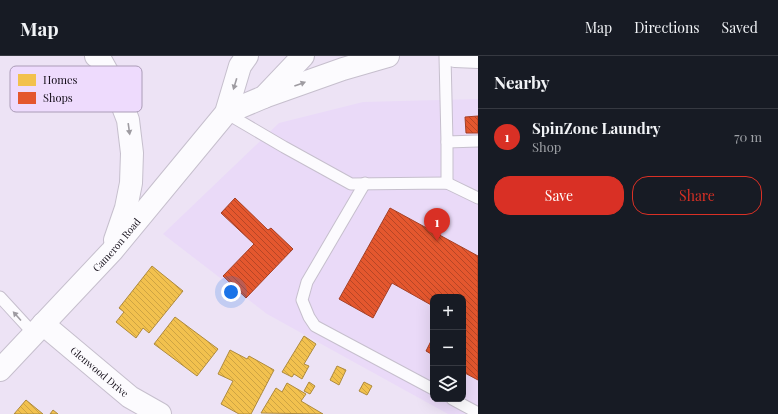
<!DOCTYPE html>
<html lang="en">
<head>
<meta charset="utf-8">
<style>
  :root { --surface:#171b24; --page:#242831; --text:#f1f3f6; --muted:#9ea1a6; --line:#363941; --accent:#d93025 }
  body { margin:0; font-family:"Playfair Display",serif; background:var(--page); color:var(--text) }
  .controls { position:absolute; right:12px; bottom:12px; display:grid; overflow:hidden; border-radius:8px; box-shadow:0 4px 16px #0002 }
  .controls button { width:36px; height:36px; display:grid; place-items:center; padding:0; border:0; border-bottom:1px solid var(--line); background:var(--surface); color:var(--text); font:20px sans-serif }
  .you { position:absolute; left:231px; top:236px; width:14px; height:14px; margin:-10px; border:3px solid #fff; border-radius:50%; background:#1a73e8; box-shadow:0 0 0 6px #1a73e833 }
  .badge { display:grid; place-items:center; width:26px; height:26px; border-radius:50%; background:var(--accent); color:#fff; font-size:13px; font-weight:700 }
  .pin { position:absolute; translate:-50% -33px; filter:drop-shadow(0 1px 2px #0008) }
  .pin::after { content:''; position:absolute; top:21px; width:14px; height:12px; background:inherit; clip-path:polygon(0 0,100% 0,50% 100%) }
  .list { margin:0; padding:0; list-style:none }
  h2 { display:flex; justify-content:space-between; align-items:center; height:52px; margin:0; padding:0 16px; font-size:17px }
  h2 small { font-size:13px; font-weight:400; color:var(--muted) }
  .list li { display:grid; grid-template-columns:26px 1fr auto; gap:12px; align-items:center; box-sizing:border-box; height:56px; padding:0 16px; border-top:1px solid var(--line) }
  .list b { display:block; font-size:15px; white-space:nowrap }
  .list p { margin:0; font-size:13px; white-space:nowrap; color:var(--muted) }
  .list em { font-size:13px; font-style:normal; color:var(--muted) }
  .actions { display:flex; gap:8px; padding:12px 16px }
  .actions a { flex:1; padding:9px 0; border:1px solid var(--accent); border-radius:16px; text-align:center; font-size:14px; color:var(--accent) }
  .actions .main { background:var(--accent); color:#fff }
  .icon { flex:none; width:22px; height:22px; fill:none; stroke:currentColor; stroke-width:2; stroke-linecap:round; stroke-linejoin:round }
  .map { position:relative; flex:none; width:478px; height:358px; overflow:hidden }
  header { display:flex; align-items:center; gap:24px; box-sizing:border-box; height:56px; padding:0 20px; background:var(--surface); border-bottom:1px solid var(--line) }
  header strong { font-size:19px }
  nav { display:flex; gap:22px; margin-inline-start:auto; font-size:14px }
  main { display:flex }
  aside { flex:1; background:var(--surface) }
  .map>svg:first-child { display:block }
  .built { fill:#eadaf8; fill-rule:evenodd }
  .homes { fill:url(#homes-back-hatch); stroke:#ae8a3d }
  .shops { fill:url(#shops-back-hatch); stroke:#a44026 }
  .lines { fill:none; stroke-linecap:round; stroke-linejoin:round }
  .lane-casing { stroke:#c6bfcd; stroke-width:13 }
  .street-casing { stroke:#c6bfcd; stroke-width:24 }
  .secondary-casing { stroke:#c6bfcd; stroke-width:24 }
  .lane { stroke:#fcfbfe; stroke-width:11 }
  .street { stroke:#fcfbfe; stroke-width:22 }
  .secondary { stroke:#fcfbfe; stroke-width:22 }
  .oneway { fill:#9e9ba1 }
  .labels { text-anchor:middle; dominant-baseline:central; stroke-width:4; stroke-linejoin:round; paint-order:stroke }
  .street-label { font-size:10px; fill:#100a15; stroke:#eedbfd }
  .key { fill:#eedbfd; stroke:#ab9cb7; stroke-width:1 }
  .key-label { font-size:11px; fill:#100a15 }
</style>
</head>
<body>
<header>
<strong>Map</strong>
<nav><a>Map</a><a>Directions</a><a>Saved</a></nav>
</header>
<main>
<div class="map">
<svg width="478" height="358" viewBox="0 0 478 358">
  <defs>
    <pattern id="homes-back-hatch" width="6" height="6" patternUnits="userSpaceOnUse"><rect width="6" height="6" fill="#f2c14e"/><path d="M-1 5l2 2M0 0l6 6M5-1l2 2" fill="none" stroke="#cea443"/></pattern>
    <pattern id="shops-back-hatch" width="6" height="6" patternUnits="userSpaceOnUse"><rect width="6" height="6" fill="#e4572e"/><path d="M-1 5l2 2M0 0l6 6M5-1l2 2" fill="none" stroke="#b74626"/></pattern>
  </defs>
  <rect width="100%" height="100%" fill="#ede3f5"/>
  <path class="built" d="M478 43V358H448L267 258 163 178 279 67 363 46ZM433 241H463V343H433Z"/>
  <g class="homes">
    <polygon points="152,210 183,235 149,277 143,272 136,282 116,266 124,256 119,252"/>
    <polygon points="175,261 218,293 197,320 154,288"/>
    <polygon points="304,280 316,288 304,308 309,310 302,323 294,318 292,321 282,316"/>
    <polygon points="230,294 247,303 249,300 274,314 251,358 239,358 221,348 233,325 218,318"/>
    <polygon points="337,310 346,314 339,329 330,324"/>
    <polygon points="309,326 315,330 310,338 304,335"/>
    <polygon points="364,326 372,330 367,339 359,335"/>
    <polygon points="287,327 306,338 301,345 323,358 261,357 276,332 282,336"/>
    <polygon points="26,344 43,358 14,358"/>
    <polygon points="53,354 58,358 50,358"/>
  </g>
  <g class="shops">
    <polygon points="478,60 478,77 466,77 465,61"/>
    <polygon points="235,142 268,174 271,172 293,193 246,242 223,220 254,188 221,157"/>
    <polygon points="390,152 478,200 478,324 463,316 463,241 433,241 433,250 392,227 373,262 339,243"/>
    <polygon points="433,281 433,299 426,295"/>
  </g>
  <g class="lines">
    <g class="lane-casing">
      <g id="lane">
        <polyline points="445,0 447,86 478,85"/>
        <polyline points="226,57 284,91 351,128 447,127 478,142"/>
        <polyline points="447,86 447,127"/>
        <polyline points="365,127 307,226 302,244 309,261 315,270 433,333"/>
        <polyline points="0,241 34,278"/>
        <polyline points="452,343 478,357"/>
      </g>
    </g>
    <g class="street-casing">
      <g id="street">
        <path id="s1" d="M43 268 130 341 160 358"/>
      </g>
    </g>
    <g class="secondary-casing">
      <g id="secondary">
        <polyline points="96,0 100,3 115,30 128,64 132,97 131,127 126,152 115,184"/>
        <polyline points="455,0 478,1"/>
        <polyline points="264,41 343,13 388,0"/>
        <polyline points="226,57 264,41 303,0"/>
        <path id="s2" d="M0 314 112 195 226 57 240 10 247 0"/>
      </g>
    </g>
    <use href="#lane" class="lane"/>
    <use href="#street" class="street"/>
    <use href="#secondary" class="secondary"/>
  </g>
  <defs><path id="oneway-solid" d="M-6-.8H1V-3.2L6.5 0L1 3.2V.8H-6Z"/></defs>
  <g class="oneway">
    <use href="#oneway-solid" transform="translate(235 28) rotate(107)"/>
    <use href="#oneway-solid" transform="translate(300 28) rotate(-20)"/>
    <use href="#oneway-solid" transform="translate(129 73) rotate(82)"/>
    <use href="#oneway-solid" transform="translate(17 260) rotate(-132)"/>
  </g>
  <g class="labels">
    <g class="street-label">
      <text stroke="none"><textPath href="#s2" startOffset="171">Cameron Road</textPath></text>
      <text stroke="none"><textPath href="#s1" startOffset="74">Glenwood Drive</textPath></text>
    </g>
  </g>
  <rect x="10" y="10" width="132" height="46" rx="6" class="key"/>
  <rect x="18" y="18" width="18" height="12" fill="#f2c14e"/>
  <rect x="18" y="36" width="18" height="12" fill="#e4572e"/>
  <g class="key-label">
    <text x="43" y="28">Homes</text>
    <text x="43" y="46">Shops</text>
  </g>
</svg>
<div class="controls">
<button>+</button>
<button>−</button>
<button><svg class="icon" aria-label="layers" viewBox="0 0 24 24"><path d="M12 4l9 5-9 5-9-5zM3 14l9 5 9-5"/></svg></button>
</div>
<div class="you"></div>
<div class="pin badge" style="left:437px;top:185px">1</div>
</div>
<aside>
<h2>Nearby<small></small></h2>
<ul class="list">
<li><span class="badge">1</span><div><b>SpinZone Laundry</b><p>Shop</p></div><em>70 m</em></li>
</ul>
<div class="actions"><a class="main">Save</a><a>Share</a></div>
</aside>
</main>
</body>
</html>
